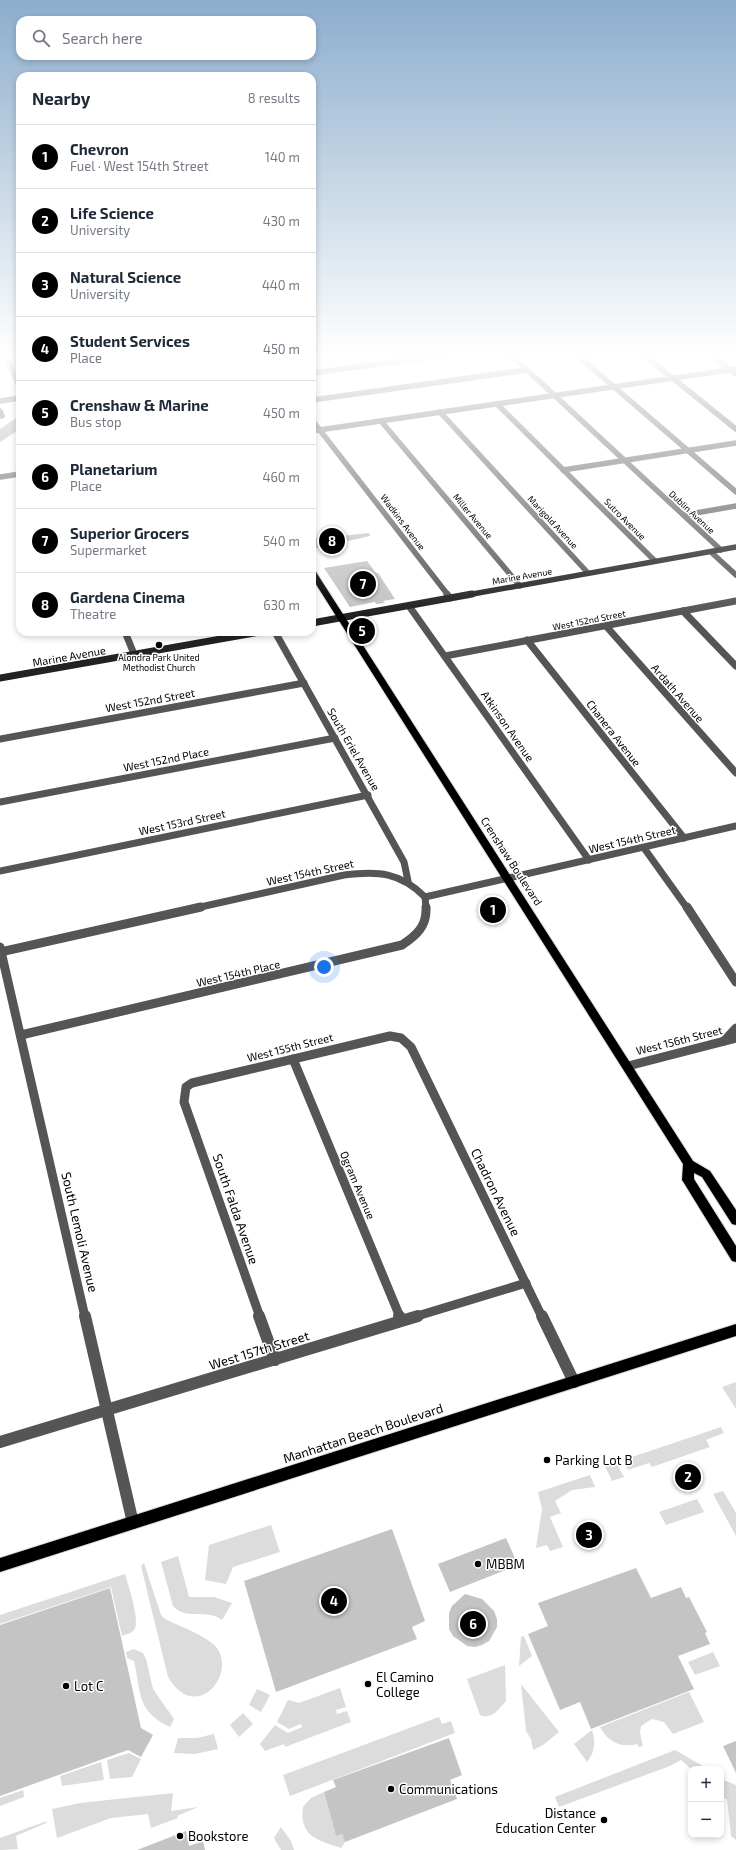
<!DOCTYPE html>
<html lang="en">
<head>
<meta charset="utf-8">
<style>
  :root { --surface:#fff; --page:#f6f6f7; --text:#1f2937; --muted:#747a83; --line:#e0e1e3; --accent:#000 }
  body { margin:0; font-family:"Exo 2",sans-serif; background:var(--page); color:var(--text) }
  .controls { position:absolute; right:12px; bottom:12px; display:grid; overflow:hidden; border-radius:8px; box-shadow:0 2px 6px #0003 }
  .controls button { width:36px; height:36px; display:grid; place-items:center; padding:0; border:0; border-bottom:1px solid var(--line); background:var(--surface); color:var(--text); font:20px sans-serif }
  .you { position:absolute; left:324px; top:967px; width:14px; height:14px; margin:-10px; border:3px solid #fff; border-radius:50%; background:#1a73e8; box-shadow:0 0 0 6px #1a73e833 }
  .badge { display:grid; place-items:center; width:26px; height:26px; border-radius:50%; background:var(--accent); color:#fff; font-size:13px; font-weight:700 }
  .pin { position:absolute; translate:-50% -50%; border:2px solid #fff; box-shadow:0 1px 4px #0006 }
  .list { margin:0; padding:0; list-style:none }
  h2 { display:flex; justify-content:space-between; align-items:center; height:52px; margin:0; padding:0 16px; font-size:17px }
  h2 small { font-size:13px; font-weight:400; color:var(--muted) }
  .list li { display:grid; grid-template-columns:26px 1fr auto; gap:12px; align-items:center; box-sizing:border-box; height:64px; padding:0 16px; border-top:1px solid var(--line) }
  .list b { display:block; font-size:15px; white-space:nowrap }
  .list p { margin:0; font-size:13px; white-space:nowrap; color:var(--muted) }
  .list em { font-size:13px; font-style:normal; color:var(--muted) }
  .icon { flex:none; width:22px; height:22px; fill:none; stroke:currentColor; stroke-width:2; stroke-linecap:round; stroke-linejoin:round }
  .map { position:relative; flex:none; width:736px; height:1850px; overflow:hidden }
  .search { position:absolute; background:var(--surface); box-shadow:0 2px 6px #0003; left:16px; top:16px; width:300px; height:44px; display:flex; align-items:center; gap:10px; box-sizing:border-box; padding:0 14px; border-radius:12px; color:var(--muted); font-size:15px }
  .panel { position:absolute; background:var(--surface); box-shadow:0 2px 6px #0003; left:16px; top:72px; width:300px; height:564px; border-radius:12px }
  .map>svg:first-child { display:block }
  .green { fill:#dcdcdc }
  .water { fill:#a3a3a3 }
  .building { fill:#c4c4c4 }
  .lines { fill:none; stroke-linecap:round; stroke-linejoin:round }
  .primary-casing { stroke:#dbdbdb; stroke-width:2 }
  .minor-far3 { stroke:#555; stroke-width:5.5 }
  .minor-far2 { stroke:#555; stroke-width:7 }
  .minor-far1 { stroke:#555; stroke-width:9 }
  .minor { stroke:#555; stroke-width:12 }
  .tertiary { stroke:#555; stroke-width:5.5 }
  .secondary-far1 { stroke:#222; stroke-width:5.5 }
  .secondary { stroke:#222; stroke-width:7 }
  .primary { fill:#000; fill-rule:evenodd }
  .poi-dot { fill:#000; stroke:#fff; stroke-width:1.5 }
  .labels { text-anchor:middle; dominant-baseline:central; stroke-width:3; stroke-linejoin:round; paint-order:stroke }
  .far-street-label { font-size:9px; fill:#000; stroke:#fff }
  .far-poi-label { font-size:9px; fill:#000; stroke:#fff }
  .street-label { font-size:11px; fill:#000; stroke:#fff }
  .near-street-label { font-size:13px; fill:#000; stroke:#fff }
  .near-poi-label { font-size:13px; fill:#000; stroke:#fff; text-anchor:start }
</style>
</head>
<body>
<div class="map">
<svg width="736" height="1850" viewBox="0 0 736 1850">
  <rect width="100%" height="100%" fill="#fff"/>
  <g class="green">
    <polygon points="736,1382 736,1409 722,1387"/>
    <polygon points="721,1427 724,1433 706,1440 710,1447 652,1467 649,1463 628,1470 623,1460"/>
    <polygon points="616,1462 624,1477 612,1481 605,1466"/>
    <polygon points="590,1475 595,1487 572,1490 555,1501 561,1513 550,1517 563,1547 550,1551 547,1545 536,1548 542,1509 538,1492"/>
    <polygon points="723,1491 736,1513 736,1536 713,1494"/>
    <polygon points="697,1499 704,1512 666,1525 659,1512"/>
    <polygon points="271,1525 280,1552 233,1567 226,1584 205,1580 209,1545"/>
    <path d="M178 1556 189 1597H214L232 1603 222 1620C207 1608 186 1621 173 1606L161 1562Z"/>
    <path d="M144 1563 161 1615 165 1619C179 1626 207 1636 216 1647 238 1673 196 1725 168 1677L141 1566Z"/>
    <path d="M125 1574C128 1585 141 1622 134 1630 131 1634 126 1634 122 1636L111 1587 0 1624V1615Z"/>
    <polygon points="524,1636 532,1656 519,1666 521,1637"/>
    <path d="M134 1649 143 1653 146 1659 153 1689 174 1719 170 1727C137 1712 141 1693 134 1661L127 1658 126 1652Z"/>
    <polygon points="713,1652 720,1666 695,1675 688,1662"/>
    <path d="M505 1665 506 1701C498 1709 493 1720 480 1715L467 1679Z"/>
    <polygon points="521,1684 559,1732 543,1745 533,1750 531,1739 526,1731"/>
    <polygon points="340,1688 346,1707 336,1710 337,1714 347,1711 351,1722 285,1747 284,1744 265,1751 260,1744 275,1725 288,1733 302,1727 301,1724 289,1729 277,1722 288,1700 299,1703"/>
    <polygon points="257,1689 270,1695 261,1712 249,1705"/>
    <path d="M689 1692 704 1722 673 1734 664 1722 652 1719 641 1726 640 1733 643 1746 639 1747 637 1744C620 1748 608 1742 600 1727Z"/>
    <polygon points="243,1713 253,1724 239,1737 230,1725"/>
    <polygon points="439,1717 442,1724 451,1721 455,1733 290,1796 283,1775"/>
    <path d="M592 1730C596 1742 595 1752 587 1762L574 1744Z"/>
    <polygon points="214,1734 218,1749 195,1754 174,1753 178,1738 197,1738"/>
    <polygon points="675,1750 708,1769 691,1769 681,1760 670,1766 559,1807 555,1797"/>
    <polygon points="129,1753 141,1759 132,1777 110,1779 107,1760"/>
    <polygon points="101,1762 104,1780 62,1786 60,1776"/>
    <polygon points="721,1779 736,1785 736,1840 731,1836 727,1799 721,1798"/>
    <polygon points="23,1790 24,1797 0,1806 0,1798"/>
    <path d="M324 1792 336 1836 342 1834 345 1842 341 1848C317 1840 299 1836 303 1807L311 1798Z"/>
    <polygon points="173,1793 171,1811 198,1807 177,1816 178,1818 151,1828 148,1814 111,1818 57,1838 52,1809 80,1803"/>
    <polygon points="47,1821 46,1823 16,1836 18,1849 0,1850 0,1838"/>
    <polygon points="281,1827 291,1841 294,1850 281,1850 274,1838"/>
  </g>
  <polygon class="water" points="20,415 20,429 0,442 0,429"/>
  <g class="building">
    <polygon points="369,533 370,536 312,549 312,539"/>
    <polygon points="367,561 376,573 378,573 395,599 383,601 385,603 376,604 375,602 350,607 324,568"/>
    <polygon points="392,1529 425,1621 412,1627 417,1639 276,1692 244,1581"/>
    <polygon points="506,1538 518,1565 450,1592 438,1564"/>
    <polygon points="636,1568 651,1598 681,1587 686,1598 689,1597 707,1632 705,1633 710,1644 678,1656 694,1689 591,1729 580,1702 560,1710 528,1634 548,1626 538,1603"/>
    <polygon points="110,1588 141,1728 153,1735 141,1757 128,1750 0,1796 0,1625"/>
    <polygon points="465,1594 482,1599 494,1611 497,1619 497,1627 489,1641 482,1645 475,1647 467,1646 453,1636 449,1629 449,1613 452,1606"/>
    <polygon points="449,1738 462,1775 450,1780 457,1799 345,1842 342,1834 336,1836 324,1792 336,1787 333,1780"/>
    <polygon points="736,1741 736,1773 723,1746"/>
    <polygon points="186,1831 189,1846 203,1841 205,1850 137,1850"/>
  </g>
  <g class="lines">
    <g class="primary-casing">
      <g id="primary">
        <polygon points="312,570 316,572 693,1161 710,1171 736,1210 736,1225 732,1224 702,1177 694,1173 694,1179 736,1246 736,1262 732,1261 684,1183 682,1180 683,1164 312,578"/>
        <polygon points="736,1324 736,1336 0,1572 0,1558"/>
      </g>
    </g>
    <g class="minor-far3">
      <polyline points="6,355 20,388"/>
      <polyline points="511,355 721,550"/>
      <polyline points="577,355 736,492"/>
      <polyline points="644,355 736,429"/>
      <polyline points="711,355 736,374"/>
      <polyline points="312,373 448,355"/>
      <polyline points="312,400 527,370"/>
      <polyline points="0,401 20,398"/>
      <polyline points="497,404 655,561"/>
      <polyline points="0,411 2,416"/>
      <polyline points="440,412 588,573"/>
      <polyline points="312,420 448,595"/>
      <polyline points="381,421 520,586"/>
      <polyline points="563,470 736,443"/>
      <polyline points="684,515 736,506"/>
      <polyline points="711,552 736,575"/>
    </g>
    <g class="minor-far2">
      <polyline points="447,594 450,598"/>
      <polyline points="409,606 589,860"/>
      <polyline points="683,611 736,666"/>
      <polyline points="606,626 736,773"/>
      <polyline points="125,632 134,654"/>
      <polyline points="275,632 404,862 408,881"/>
      <polyline points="527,640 684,838"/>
      <polyline points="445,656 736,601"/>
      <polyline points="0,739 304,683"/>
      <polyline points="0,802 335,738"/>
      <polyline points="644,848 687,908"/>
      <polyline points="0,871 368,795"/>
      <polyline points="425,897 736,826"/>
      <polyline points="425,897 426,908"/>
      <path d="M196 908 344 875C378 871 400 872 425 897"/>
    </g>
    <g class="minor-far1">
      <polyline points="687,907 736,982"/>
      <polyline points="0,947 85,1317"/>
      <polyline points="0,952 201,907"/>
      <path d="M21 1035 402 945C417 935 427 926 426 907"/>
      <polyline points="724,1041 736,1028"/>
      <polyline points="293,1059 400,1317"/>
      <polyline points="628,1066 736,1038"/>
      <polyline points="260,1317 184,1102 186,1087 192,1083 390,1036 401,1038 411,1047 542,1317"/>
      <polyline points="414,1317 526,1283"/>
    </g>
    <g class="minor">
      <polyline points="85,1316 133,1523"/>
      <polyline points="259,1316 275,1360"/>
      <polyline points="399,1316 401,1320"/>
      <polyline points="542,1316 574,1382"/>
      <polyline points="0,1442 418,1316"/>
    </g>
    <g class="tertiary">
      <polyline points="312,431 736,369"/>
      <polyline points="0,477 20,474"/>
    </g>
    <polyline class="secondary-far1" points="467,595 736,547"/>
    <g class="secondary">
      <polyline points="312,623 472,594"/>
      <polyline points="0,678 260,632"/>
    </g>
    <use href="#primary" class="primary"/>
  </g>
  <linearGradient id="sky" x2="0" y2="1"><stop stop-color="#8cadcc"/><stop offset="0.58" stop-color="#fff"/><stop offset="1" stop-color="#fff" stop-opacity="0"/></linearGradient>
  <rect width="736" height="614" fill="url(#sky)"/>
  <g class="poi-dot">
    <circle cx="159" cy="645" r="4"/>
    <circle cx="547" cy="1460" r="4"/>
    <circle cx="478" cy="1564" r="4"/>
    <circle cx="368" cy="1684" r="4"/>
    <circle cx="66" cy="1686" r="4"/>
    <circle cx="391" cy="1789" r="4"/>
    <circle cx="604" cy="1820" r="4"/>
    <circle cx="180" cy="1836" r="4"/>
  </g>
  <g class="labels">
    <g class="far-street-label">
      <text transform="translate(692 512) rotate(43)">Dublin Avenue</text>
      <text transform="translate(473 516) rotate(50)">Miller Avenue</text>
      <text transform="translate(625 519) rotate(45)">Sutro Avenue</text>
      <text transform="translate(403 522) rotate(53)">Wadkins Avenue</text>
      <text transform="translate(553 522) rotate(47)">Marigold Avenue</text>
      <text transform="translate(522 576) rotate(-10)">Marine Avenue</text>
      <text transform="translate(589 620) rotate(-11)">West 152nd Street</text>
    </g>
    <g class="far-poi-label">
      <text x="159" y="657">Alondra Park United<tspan x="159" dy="10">Methodist Church</tspan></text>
    </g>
    <g class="street-label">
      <text transform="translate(69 656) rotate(-10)">Marine Avenue</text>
      <text transform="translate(678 693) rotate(49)">Ardath Avenue</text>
      <text transform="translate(150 700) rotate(-10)">West 152nd Street</text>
      <text transform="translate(508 726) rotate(55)">Atkinson Avenue</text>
      <text transform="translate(614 733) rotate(52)">Chanera Avenue</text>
      <text transform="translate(354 749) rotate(60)">South Eriel Avenue</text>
      <text transform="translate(166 759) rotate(-11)">West 152nd Place</text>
      <text transform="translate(182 822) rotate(-12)">West 153rd Street</text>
      <text transform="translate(632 839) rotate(-13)">West 154th Street</text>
      <text transform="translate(512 861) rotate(57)">Crenshaw Boulevard</text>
      <text transform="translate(310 872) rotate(-12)">West 154th Street</text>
      <text transform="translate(238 973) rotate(-13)">West 154th Place</text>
      <text transform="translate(679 1040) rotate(-14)">West 156th Street</text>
      <text transform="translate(290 1047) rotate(-14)">West 155th Street</text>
      <text transform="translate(358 1185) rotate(67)">Ogram Avenue</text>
    </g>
    <g class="near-street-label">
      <text transform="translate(496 1192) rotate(64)">Chadron Avenue</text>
      <text transform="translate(236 1209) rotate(71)">South Falda Avenue</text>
      <text transform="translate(80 1232) rotate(77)">South Lemoli Avenue</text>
      <text transform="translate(259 1350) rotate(-17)">West 157th Street</text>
      <text transform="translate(363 1433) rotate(-18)">Manhattan Beach Boulevard</text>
    </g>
    <g class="near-poi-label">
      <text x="555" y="1460">Parking Lot B</text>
      <text x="486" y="1564">MBBM</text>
      <text x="376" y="1677">El Camino<tspan x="376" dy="15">College</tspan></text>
      <text x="74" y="1686">Lot C</text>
      <text x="399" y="1789">Communications</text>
      <text x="596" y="1813" text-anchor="end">Distance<tspan x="596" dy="15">Education Center</tspan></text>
      <text x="188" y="1836">Bookstore</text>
    </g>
  </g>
</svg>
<div class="controls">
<button>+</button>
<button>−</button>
</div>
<div class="you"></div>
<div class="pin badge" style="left:493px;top:910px">1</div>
<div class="pin badge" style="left:688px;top:1477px">2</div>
<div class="pin badge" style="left:589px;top:1535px">3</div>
<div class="pin badge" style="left:334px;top:1601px">4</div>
<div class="pin badge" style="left:362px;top:631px">5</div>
<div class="pin badge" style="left:473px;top:1624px">6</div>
<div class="pin badge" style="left:363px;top:584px">7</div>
<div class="pin badge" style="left:332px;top:541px">8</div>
<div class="search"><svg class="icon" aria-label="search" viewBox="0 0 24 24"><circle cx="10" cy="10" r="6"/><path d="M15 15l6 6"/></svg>Search here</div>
<section class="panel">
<h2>Nearby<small>8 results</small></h2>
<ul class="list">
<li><span class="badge">1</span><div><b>Chevron</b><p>Fuel · West 154th Street</p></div><em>140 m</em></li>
<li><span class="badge">2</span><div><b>Life Science</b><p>University</p></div><em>430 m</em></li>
<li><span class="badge">3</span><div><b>Natural Science</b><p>University</p></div><em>440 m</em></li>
<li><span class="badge">4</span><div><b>Student Services</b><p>Place</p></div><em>450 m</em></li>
<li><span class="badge">5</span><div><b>Crenshaw &amp; Marine</b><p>Bus stop</p></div><em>450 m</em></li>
<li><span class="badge">6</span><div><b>Planetarium</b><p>Place</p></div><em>460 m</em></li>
<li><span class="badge">7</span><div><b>Superior Grocers</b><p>Supermarket</p></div><em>540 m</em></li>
<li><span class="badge">8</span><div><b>Gardena Cinema</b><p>Theatre</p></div><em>630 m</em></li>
</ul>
</section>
</div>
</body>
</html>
